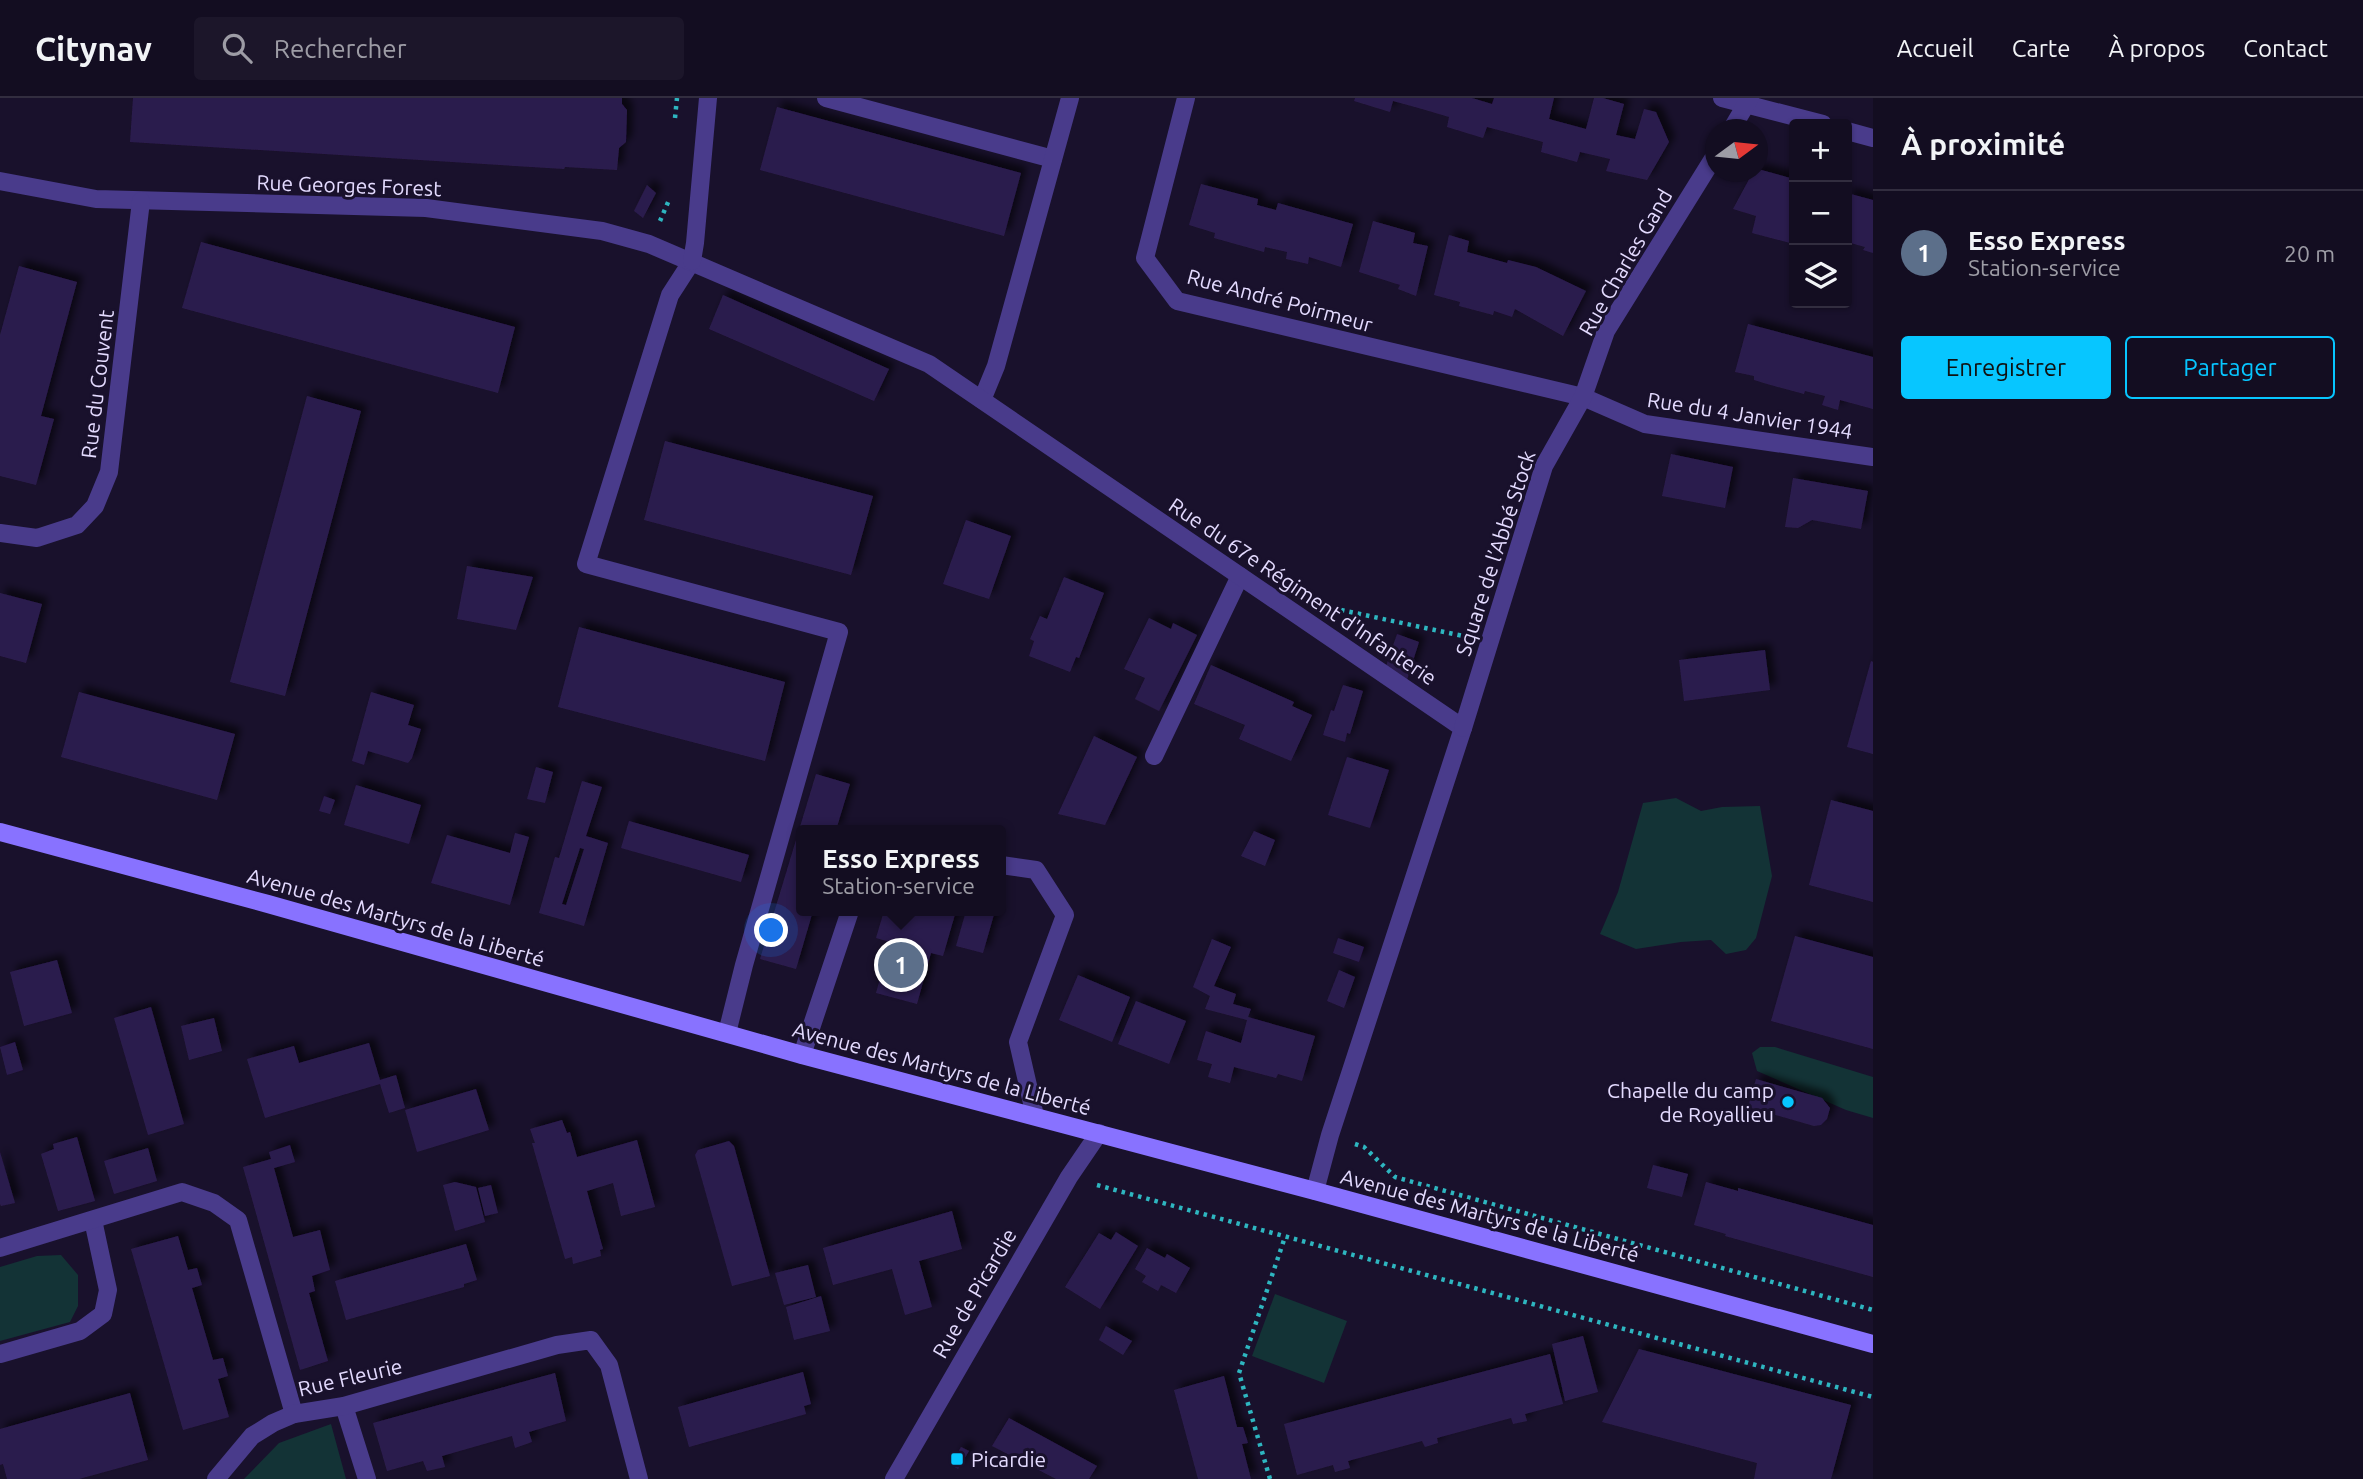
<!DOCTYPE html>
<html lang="fr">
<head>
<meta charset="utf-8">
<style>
  :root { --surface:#130d21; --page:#1c162a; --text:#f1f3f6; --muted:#9d9ca5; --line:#322d3f; --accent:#07c6ff }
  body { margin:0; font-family:Ubuntu,sans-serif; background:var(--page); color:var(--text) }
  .controls { position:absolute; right:21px; top:21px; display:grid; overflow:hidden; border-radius:7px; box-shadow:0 2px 5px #0004 }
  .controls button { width:63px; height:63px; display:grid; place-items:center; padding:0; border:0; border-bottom:2px solid var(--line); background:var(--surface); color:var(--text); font:35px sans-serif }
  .compass { position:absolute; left:1705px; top:21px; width:63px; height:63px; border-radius:50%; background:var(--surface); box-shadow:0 2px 5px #0004; rotate:75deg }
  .you { position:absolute; left:772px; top:833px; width:24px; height:24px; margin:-18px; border:5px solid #fff; border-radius:50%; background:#1a73e8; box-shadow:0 0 0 10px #1a73e833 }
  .badge { display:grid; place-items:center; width:46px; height:46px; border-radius:50%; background:var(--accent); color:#fff; font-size:23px; font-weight:700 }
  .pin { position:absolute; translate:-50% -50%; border:4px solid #fff; box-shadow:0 2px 7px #0006 }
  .popup { position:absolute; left:796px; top:727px; width:210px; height:91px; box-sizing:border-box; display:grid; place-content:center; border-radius:7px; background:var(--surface); filter:drop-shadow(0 2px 5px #0005); font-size:23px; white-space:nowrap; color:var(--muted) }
  .popup b { font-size:26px; color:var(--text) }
  .popup::after { content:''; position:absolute; left:50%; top:100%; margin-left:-14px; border:14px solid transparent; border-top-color:var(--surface) }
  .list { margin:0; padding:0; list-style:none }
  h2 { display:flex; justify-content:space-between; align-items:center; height:91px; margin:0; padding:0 28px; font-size:30px }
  h2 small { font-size:23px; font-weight:400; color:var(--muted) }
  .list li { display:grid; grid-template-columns:46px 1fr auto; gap:21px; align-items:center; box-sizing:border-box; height:126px; padding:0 28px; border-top:2px solid var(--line) }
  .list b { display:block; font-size:26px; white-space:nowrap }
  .list p { margin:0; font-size:23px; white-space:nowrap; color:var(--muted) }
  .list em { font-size:23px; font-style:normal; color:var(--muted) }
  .actions { display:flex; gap:14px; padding:21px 28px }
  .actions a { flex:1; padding:16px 0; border:2px solid var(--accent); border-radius:7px; text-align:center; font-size:24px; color:var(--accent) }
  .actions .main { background:var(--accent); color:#111 }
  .icon { flex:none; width:38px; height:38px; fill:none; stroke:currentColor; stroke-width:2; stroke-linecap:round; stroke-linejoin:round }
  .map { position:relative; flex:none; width:1873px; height:1381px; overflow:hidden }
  header { display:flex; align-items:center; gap:42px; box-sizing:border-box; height:98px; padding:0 35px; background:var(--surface); border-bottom:2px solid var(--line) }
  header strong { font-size:33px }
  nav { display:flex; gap:38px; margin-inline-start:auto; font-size:24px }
  .search { width:490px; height:63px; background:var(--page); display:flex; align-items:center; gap:18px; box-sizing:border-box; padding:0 24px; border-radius:7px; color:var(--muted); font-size:26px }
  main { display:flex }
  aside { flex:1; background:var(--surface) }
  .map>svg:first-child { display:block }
  .green { fill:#133336 }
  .building { fill:#2c1c4d; fill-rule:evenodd; filter:url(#shadow) }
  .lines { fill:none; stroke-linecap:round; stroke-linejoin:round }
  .path { stroke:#2eb6c0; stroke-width:4.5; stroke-dasharray:3.5 5; stroke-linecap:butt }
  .lane { stroke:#493b8b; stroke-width:18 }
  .street { stroke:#493b8b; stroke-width:18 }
  .secondary { stroke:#8872ff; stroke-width:18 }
  .poi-dot { fill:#07c6ff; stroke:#19112c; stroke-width:2.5 }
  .labels { text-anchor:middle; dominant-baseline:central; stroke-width:6; stroke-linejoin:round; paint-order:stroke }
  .street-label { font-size:21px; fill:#e4dbff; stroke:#19112c }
  .poi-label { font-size:21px; fill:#e4dbff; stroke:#19112c; text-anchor:end }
</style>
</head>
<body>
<header>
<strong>Citynav</strong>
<div class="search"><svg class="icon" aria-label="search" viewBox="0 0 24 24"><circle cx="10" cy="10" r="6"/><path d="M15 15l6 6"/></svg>Rechercher</div>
<nav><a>Accueil</a><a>Carte</a><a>À propos</a><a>Contact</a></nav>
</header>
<main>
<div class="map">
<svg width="1873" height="1381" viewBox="0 0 1873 1381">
  <defs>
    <filter id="shadow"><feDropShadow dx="6" dy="-6" stdDeviation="3.5" flood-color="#0009"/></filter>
  </defs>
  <rect width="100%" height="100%" fill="#19112c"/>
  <g class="green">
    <polygon points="1676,700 1701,713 1722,709 1760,708 1772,778 1756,840 1746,852 1726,856 1711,842 1681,844 1636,851 1600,836 1618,794 1643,705"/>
    <polygon points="1760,949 1775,949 1873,979 1873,1020 1846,1012 1757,973 1752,955"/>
    <polygon points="61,1157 78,1177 78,1208 70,1224 0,1243 0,1169 37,1158"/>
    <polygon points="1275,1196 1347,1223 1324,1285 1252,1258"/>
    <polygon points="331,1326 346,1381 244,1381 279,1345"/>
  </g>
  <g class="building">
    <polygon points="133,0 622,0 622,6 627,12 626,44 619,50 617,72 565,69 564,71 130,44"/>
    <polygon points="1355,0 1472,0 1492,6 1494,0 1554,0 1549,21 1586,31 1594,0 1603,0 1624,6 1616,37 1635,41 1644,11 1656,14 1669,44 1647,82 1606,73 1610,61 1580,54 1577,64 1541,54 1543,44 1487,29 1483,40 1447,29 1449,19 1422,11 1393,3 1390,14 1354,3"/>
    <polygon points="777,9 1021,75 1004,138 760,72"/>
    <polygon points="1758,71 1794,81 1794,146 1752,135 1756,118 1733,111 1753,74 1758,74"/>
    <polygon points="1201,86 1258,101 1257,107 1276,112 1278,105 1353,126 1341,169 1309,159 1308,166 1286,161 1287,154 1265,149 1264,154 1214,140 1215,135 1189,127"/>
    <polygon points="647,87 656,95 643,120 634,113"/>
    <polygon points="1847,95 1873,102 1873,155 1863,152 1865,149 1847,144"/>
    <polygon points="1373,123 1415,135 1413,145 1428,148 1416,198 1398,191 1400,187 1359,174"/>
    <polygon points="1449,137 1469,143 1467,154 1507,165 1508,162 1536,169 1586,193 1563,238 1515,211 1512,219 1494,213 1493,217 1459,208 1460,204 1434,197"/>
    <polygon points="201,144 515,229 498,295 182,210"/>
    <polygon points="19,168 77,184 41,318 54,321 36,387 0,378 0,237"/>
    <polygon points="723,197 889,271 874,303 709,231"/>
    <polygon points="1748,226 1873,259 1873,311 1840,302 1838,312 1822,307 1825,298 1805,293 1804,296 1767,286 1754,282 1754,278 1735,274"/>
    <polygon points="307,298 361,313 285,598 230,584"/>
    <polygon points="665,343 873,398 851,477 644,422"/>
    <polygon points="1671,356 1733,369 1725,410 1662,398"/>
    <polygon points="1793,380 1868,393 1861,431 1812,422 1798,430 1785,429"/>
    <polygon points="966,422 1011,438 989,501 943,486"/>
    <polygon points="467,468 533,479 516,532 457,521"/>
    <polygon points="1064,479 1104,495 1079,560 1076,559 1070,574 1029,558 1034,543 1030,541 1040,518 1047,521"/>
    <polygon points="0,495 42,506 26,565 0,558"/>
    <polygon points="1149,520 1171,531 1173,525 1197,537 1159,613 1135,601 1145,580 1124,571"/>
    <polygon points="579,529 785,584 765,663 558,609"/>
    <polygon points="1397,536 1419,544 1407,582 1384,574"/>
    <polygon points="1765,552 1770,592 1684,603 1679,562"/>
    <polygon points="1871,563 1873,564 1873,656 1847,649"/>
    <polygon points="1211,567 1294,604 1292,608 1312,617 1291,663 1239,641 1245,627 1194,606"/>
    <polygon points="1343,587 1363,593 1350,636 1347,635 1345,644 1323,637 1331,612 1334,613"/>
    <polygon points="79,594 235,636 217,702 61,659"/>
    <polygon points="371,594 414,607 408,627 421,631 412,660 408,665 368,653 364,667 352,663"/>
    <polygon points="1094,638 1137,659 1105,727 1058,716"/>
    <polygon points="1347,659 1389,672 1370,730 1328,717"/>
    <polygon points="536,669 553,674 545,705 527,701"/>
    <polygon points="816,676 850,686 836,732 801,732 801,813 813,813 796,871 760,861"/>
    <path d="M582 683 602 689 586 738 608 745 584 828 539 815 555 759 559 760ZM580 750 584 751 566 807 562 806Z"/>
    <polygon points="356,687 421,707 409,746 344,727"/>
    <polygon points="324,698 335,702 330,716 319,713"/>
    <polygon points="1831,702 1873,713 1873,804 1809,787"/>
    <polygon points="629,723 749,757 741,784 621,750"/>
    <polygon points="1254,733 1275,742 1265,768 1241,758"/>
    <polygon points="515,735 529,739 510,807 431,785 447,737 510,755"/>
    <polygon points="884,813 956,813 943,858 931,855 917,906 876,895 890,844 876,840"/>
    <polygon points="966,813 995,813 983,855 956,848"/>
    <polygon points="1795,838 1873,859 1873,951 1771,923"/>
    <polygon points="1338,840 1364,849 1359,864 1333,855"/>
    <polygon points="1212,841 1231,849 1214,888 1236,896 1233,906 1251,911 1248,919 1315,938 1302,983 1278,976 1276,980 1234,969 1230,985 1208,979 1212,966 1197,962 1206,933 1241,945 1247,922 1205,911 1210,898 1193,889"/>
    <polygon points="57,862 72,915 24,928 10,874"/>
    <polygon points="1339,872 1355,879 1344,910 1327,903"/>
    <polygon points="1078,877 1130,899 1112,944 1059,922"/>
    <polygon points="1136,903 1186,923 1169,966 1118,946"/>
    <polygon points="151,909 184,1026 148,1037 114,920"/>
    <polygon points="214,920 222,953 189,962 181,928"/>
    <polygon points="15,944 23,972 7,977 0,949"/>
    <polygon points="369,945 380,982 396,977 405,1010 389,1015 380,986 265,1020 247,961 294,948 299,965"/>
    <polygon points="1756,981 1822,1000 1830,1010 1827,1021 1821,1027 1814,1028 1748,1009"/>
    <polygon points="476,991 489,1032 417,1054 405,1012"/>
    <polygon points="562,1022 567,1035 570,1034 577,1059 637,1042 655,1109 621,1118 613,1085 587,1093 603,1151 600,1152 601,1158 573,1166 572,1159 565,1161 532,1045 535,1045 530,1031"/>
    <polygon points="77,1039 95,1103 58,1113 41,1056 54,1051 53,1046"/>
    <polygon points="729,1043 734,1048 770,1178 732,1188 695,1057 698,1052"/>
    <polygon points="290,1047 295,1064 274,1070 293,1139 320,1132 330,1172 312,1178 315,1193 309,1195 328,1263 300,1272 243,1069 271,1061 269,1054"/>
    <polygon points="148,1050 157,1083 114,1096 104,1063"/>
    <polygon points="0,1054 15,1105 1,1108 0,1106"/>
    <polygon points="1653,1067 1688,1076 1682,1099 1647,1090"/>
    <polygon points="455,1084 476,1089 485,1124 455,1133 443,1087"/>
    <polygon points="1706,1084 1738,1093 1738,1090 1873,1127 1873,1179 1725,1138 1726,1136 1694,1127"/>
    <polygon points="491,1087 498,1115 485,1118 478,1090"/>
    <polygon points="952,1113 962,1151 919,1163 932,1209 905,1217 892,1171 833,1187 823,1150"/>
    <polygon points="1116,1134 1138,1148 1100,1211 1065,1189 1099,1135 1111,1142"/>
    <polygon points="178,1138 188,1172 197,1170 202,1187 192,1190 213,1262 223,1260 228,1278 218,1281 229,1319 183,1332 131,1151"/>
    <polygon points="466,1146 477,1182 464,1186 464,1189 346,1222 335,1183"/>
    <polygon points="1147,1150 1165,1160 1167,1156 1190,1170 1176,1195 1161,1187 1158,1193 1142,1184 1146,1178 1135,1171"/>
    <polygon points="808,1167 816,1199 784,1207 775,1175"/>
    <polygon points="821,1198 830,1233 794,1242 786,1209"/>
    <polygon points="1106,1228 1132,1243 1123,1257 1099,1242"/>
    <polygon points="1583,1238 1598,1294 1565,1303 1552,1246"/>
    <polygon points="1639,1251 1851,1307 1831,1381 1754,1381 1757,1365 1602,1324"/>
    <polygon points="1550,1256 1563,1306 1525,1316 1527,1323 1513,1326 1511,1320 1437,1340 1438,1345 1425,1349 1422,1343 1348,1363 1350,1370 1335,1374 1333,1367 1297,1377 1284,1326"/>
    <polygon points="803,1274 811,1306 804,1308 806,1316 689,1349 678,1309"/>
    <polygon points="555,1275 566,1323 529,1334 532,1344 515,1350 512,1338 442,1358 445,1369 427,1373 423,1363 387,1373 373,1325"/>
    <polygon points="1224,1278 1237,1329 1243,1329 1248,1345 1242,1346 1251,1381 1198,1381 1174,1292"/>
    <polygon points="130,1295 148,1362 79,1381 7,1381 3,1366 0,1367 0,1331"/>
    <polygon points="1009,1320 1097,1368 1089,1381 1056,1381 992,1348"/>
    <polygon points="961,1349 969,1353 958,1371 951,1367"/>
  </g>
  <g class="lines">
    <g class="path">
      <polyline points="675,20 677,0"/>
      <polyline points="660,123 669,102"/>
      <polyline points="1341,512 1463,538"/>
      <polyline points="1355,1046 1364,1049 1395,1079 1873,1212"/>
      <polyline points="1097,1087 1873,1299"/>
      <polyline points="1270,1381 1239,1275 1285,1139"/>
    </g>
    <g class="lane">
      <polyline points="826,0 1053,61"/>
      <polyline points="692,163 670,197 586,466 839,534 744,867 727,935"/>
      <polyline points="982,302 996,268 1070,0"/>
      <polyline points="1154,658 1240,478"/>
      <polyline points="1001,767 1036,772 1065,817 1018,944 1035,1018"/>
      <polyline points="802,957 850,813"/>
      <polyline points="0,1256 80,1233 103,1216 108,1192 93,1122"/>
    </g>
    <g class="street">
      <polyline points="1186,0 1145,160 1177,203 1583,299 1645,326 1873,359"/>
      <polyline points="1722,0 1823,26"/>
      <polyline points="1731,32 1750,0"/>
      <polyline points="1847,33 1873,40"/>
      <polyline points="0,83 96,101 426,110 602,133 649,146 929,266 1463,630 1330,1037 1315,1093"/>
      <polyline points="692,163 695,145 708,0"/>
      <polyline points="0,435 37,440 77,427 95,408 109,374 141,103"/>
      <polyline points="1463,630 1544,368 1583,299 1606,233 1716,56"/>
      <polyline points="0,1150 182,1094 214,1105 238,1122 294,1316"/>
      <polyline points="344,1308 367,1381"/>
      <polyline points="216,1381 252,1338 273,1325 294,1316 344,1308 557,1247 591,1242 609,1267 639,1381"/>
      <polyline points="894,1381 1069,1079 1099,1035"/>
    </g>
    <polyline class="secondary" points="0,734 268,806 802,957 1315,1093 1873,1246"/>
  </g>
  <g class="poi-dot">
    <circle cx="1788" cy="1004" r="7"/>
    <rect x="950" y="1354" width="14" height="14" rx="3.5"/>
  </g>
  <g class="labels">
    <g class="street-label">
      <text transform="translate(349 87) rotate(2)">Rue Georges Forest</text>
      <text transform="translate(1625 164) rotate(-60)">Rue Charles Gand</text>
      <text transform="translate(1280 202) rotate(15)">Rue André Poirmeur</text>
      <text transform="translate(97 286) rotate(-83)">Rue du Couvent</text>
      <text transform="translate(1750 317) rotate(9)">Rue du 4 Janvier 1944</text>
      <text transform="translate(1495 455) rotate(-72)">Square de l’Abbé Stock</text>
      <text transform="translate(1303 493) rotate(34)">Rue du 67e Régiment d'Infanterie</text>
      <text transform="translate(396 819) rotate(16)">Avenue des Martyrs de la Liberté</text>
      <text transform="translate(942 970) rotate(15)">Avenue des Martyrs de la Liberté</text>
      <text transform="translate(1490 1117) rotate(15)">Avenue des Martyrs de la Liberté</text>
      <text transform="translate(974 1195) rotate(-60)">Rue de Picardie</text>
      <text transform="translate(350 1279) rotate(-13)">Rue Fleurie</text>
    </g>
    <g class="poi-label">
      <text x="1774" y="992">Chapelle du camp<tspan x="1774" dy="24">de Royallieu</tspan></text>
      <text x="971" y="1361" text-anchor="start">Picardie</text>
    </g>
  </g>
</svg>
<div class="controls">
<button>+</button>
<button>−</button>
<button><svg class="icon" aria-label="layers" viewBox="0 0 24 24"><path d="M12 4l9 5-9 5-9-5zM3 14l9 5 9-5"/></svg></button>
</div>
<svg class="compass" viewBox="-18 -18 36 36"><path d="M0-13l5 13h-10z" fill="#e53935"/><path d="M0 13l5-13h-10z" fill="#9d9ca5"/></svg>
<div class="you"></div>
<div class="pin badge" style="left:901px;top:867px;background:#5c6f8a">1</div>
<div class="popup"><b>Esso Express</b>Station-service</div>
</div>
<aside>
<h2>À proximité<small></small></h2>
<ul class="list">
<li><span class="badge" style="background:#5c6f8a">1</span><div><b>Esso Express</b><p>Station-service</p></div><em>20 m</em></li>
</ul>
<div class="actions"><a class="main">Enregistrer</a><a>Partager</a></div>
</aside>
</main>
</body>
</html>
